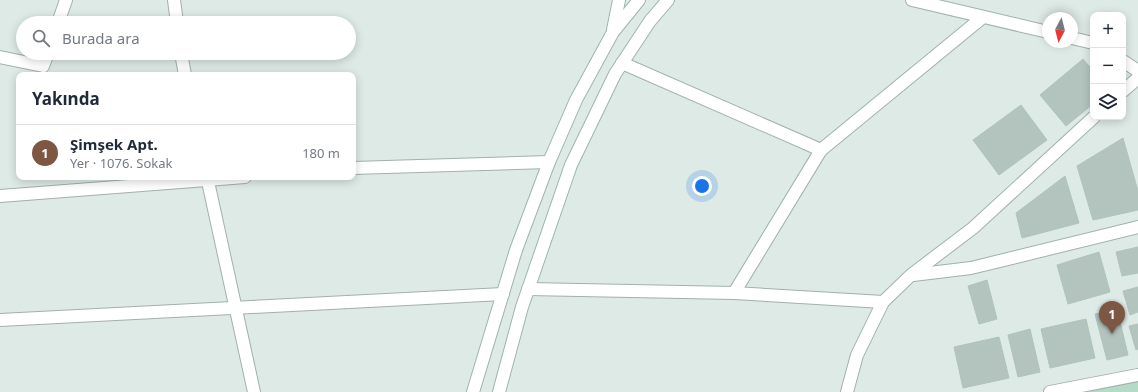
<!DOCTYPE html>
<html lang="tr">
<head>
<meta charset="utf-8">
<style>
  :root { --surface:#fff; --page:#f6f6f7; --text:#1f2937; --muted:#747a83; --line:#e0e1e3; --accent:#7e5644 }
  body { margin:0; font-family:"Noto Sans",sans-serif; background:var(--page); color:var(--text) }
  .controls { position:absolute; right:12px; top:12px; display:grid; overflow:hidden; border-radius:8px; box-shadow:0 2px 10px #0003 }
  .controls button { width:36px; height:36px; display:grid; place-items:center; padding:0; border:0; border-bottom:1px solid var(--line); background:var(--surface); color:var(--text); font:20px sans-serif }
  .compass { position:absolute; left:1042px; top:12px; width:36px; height:36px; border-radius:50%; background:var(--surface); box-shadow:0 2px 10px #0003; rotate:187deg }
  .you { position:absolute; left:702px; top:186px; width:14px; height:14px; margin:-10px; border:3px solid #fff; border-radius:50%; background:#1a73e8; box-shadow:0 0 0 6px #1a73e833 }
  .badge { display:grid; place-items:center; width:26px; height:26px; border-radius:50%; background:var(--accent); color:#fff; font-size:13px; font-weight:700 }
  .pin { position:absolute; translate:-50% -33px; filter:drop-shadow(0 1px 2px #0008) }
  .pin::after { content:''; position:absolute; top:21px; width:14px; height:12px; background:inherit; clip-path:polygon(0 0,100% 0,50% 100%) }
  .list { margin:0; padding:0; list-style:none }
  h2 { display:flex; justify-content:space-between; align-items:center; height:52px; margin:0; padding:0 16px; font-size:17px }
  h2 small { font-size:13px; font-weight:400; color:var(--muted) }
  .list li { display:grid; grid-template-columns:26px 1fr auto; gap:12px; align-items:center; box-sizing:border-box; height:56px; padding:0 16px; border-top:1px solid var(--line) }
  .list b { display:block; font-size:15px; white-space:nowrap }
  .list p { margin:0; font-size:13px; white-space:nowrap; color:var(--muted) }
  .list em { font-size:13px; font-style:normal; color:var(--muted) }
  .icon { flex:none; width:22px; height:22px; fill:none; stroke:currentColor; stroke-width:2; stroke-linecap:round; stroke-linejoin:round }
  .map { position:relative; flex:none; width:1138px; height:392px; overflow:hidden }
  .search { position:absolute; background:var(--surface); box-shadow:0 2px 10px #0003; left:16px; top:16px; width:340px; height:44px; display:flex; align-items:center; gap:10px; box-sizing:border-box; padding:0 14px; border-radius:22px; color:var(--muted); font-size:15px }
  .panel { position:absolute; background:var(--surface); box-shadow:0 2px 10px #0003; left:16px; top:72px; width:340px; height:108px; border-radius:8px }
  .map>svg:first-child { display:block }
  .green { fill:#b6dbc4 }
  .building { fill:#b3c4bf; stroke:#b0c3bd }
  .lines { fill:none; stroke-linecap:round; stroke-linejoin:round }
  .minor-casing { stroke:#a1b1ad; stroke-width:14 }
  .secondary-casing { stroke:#9db5af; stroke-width:14 }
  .minor { stroke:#fff; stroke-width:12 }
  .secondary { stroke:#fff; stroke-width:12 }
</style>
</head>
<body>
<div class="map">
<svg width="1138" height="392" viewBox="0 0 1138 392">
  <rect width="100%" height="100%" fill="#deeae6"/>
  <polygon class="green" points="1138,375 1138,392 1050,392"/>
  <g class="building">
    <polygon points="1083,59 1093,71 1093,104 1066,126 1040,95"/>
    <polygon points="1021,105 1047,140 999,175 973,140"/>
    <polygon points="1123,138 1138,191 1138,210 1093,220 1077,166"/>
    <polygon points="1065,176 1079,223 1022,238 1016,213"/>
    <polygon points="1138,247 1138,273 1122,276 1116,252"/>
    <polygon points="1099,252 1110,292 1068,304 1057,265"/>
    <polygon points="987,280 997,319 979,324 968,286"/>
    <polygon points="1138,287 1138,312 1130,315 1123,291"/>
    <polygon points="1117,309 1128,355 1107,360 1095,314"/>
    <polygon points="1086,319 1095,358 1050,368 1041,329"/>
    <polygon points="1138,324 1138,349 1136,350 1129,326"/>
    <polygon points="1030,329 1040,372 1018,377 1008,335"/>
    <polygon points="999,337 1009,378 963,388 954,347"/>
  </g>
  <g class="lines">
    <g class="minor-casing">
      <g id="minor">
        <polyline points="174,0 177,23"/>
        <polyline points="912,0 1048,32"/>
        <polyline points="58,23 66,0"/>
        <polyline points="1072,38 1093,43"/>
        <polyline points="181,53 185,75"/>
        <polyline points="0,57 43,66 48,53"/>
        <polyline points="1123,61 1138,71"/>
        <polyline points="622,63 821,150"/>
        <polyline points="1123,91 1138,78"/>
        <polyline points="353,168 549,162"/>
        <polyline points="207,177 254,392"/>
        <polyline points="0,196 245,177"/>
        <polyline points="913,275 971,268 1138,227"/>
        <polyline points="528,289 734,293 883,302"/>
        <polyline points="734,293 821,150 983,17"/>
        <polyline points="0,320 503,294"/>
        <polyline points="847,392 857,355 883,302 911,275 973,228 1094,117"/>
        <polyline points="1050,392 1138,375"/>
      </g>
    </g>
    <g class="secondary-casing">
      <g id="secondary">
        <polyline points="613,30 619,0"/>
        <polyline points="473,392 516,250 549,162 576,100 613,32 639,0"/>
        <polyline points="499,392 522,307 571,165 615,74 650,21 668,0"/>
      </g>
    </g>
    <use href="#minor" class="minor"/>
    <use href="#secondary" class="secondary"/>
  </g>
</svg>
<div class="controls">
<button>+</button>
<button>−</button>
<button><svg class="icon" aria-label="layers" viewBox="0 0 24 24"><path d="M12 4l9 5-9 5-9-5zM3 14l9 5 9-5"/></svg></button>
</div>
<svg class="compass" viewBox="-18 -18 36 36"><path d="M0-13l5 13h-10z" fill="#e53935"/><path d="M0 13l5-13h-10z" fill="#747a83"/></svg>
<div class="you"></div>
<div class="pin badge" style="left:1112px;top:334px">1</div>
<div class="search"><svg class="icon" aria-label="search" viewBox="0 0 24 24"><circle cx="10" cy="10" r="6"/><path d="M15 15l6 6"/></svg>Burada ara</div>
<section class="panel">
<h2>Yakında<small></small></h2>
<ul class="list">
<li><span class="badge">1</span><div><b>Şimşek Apt.</b><p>Yer · 1076. Sokak</p></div><em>180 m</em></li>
</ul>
</section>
</div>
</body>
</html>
